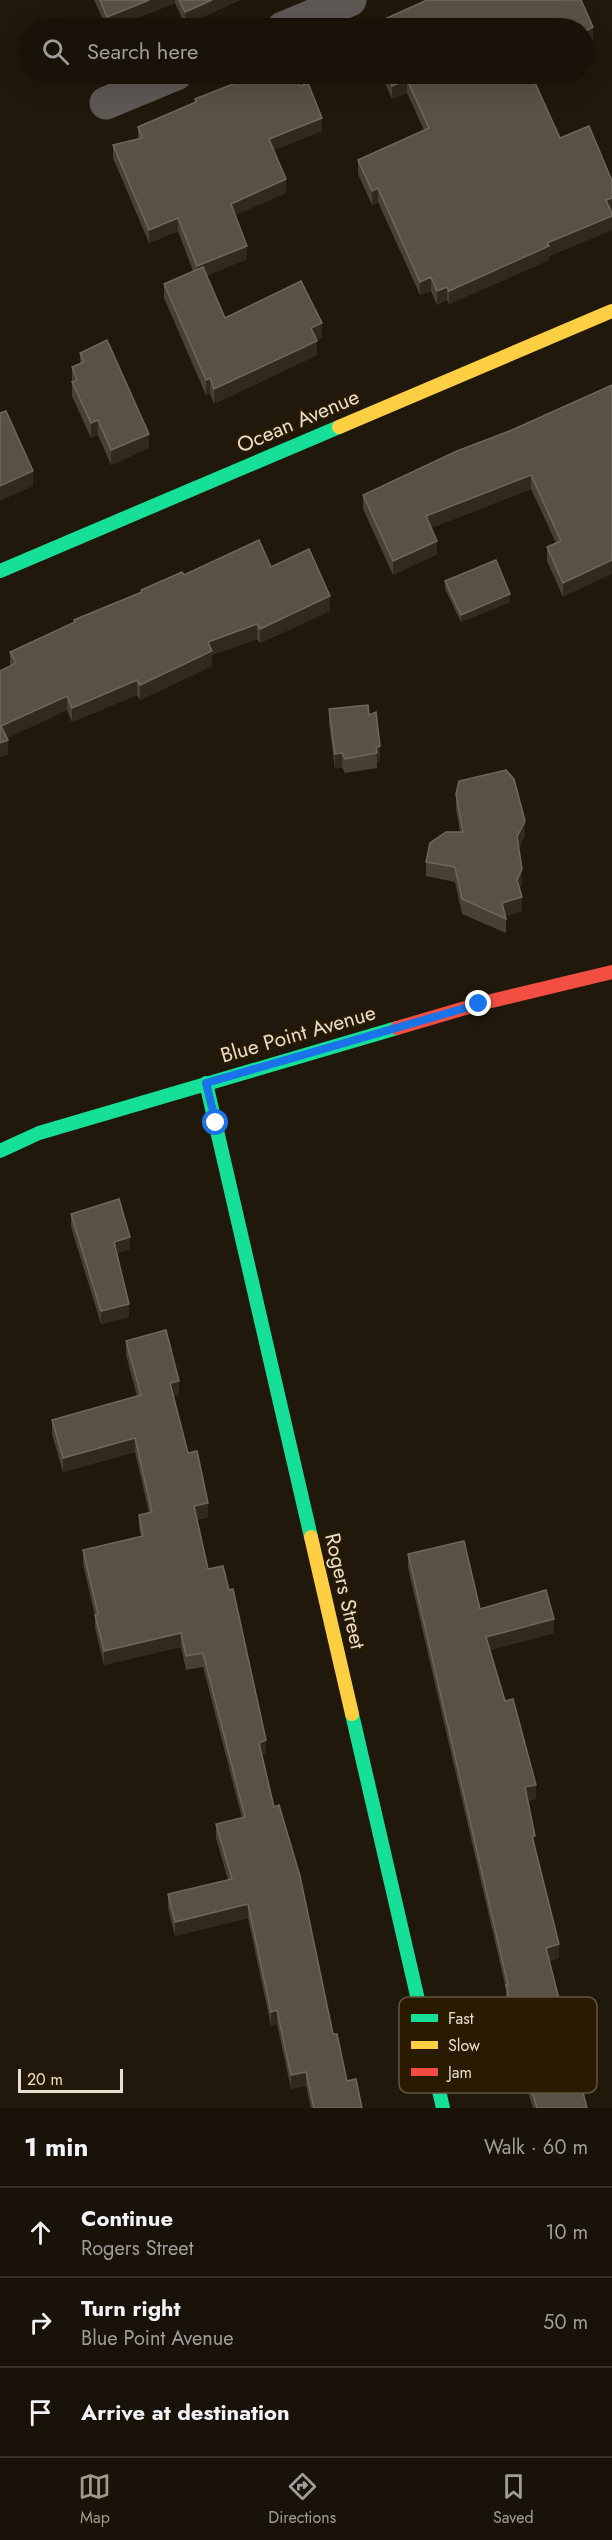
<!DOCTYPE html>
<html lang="en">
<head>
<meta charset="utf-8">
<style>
  :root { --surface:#181208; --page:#252016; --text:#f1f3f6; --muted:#9f9e9c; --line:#363229; --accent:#a29989 }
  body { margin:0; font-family:Jost,sans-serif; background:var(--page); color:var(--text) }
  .scale { position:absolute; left:18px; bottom:15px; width:105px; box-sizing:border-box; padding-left:6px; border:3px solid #e8dece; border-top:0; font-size:16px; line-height:21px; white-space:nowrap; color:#e8dece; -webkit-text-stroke:4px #2a1b00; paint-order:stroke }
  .stop { position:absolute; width:18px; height:18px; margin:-14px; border:4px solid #1a73e8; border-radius:50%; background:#fff }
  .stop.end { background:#1a73e8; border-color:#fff; box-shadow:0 2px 6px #0008 }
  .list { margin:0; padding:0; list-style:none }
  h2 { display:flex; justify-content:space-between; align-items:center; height:78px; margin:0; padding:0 24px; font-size:26px }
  h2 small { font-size:20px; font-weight:400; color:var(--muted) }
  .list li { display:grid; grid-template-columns:39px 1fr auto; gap:18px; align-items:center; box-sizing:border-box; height:90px; padding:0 24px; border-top:2px solid var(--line) }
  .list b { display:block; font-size:22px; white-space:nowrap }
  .list p { margin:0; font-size:20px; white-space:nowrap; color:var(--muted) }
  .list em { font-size:20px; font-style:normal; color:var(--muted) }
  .icon { flex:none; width:33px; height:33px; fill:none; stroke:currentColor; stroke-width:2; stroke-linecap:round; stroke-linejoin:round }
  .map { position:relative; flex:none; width:612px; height:2108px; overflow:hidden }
  .search { position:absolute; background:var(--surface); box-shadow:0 6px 24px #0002; left:18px; right:18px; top:18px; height:66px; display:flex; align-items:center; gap:15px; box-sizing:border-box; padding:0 21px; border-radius:33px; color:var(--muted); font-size:22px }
  .sheet { height:348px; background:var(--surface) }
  nav { display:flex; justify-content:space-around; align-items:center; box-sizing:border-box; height:84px; border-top:2px solid var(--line); background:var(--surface); font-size:16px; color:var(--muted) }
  nav a { display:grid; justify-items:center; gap:3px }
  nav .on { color:var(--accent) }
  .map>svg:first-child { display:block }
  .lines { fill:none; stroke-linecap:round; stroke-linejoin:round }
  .street { stroke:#5e5855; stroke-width:33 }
  .fast { stroke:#16e098; stroke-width:14 }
  .slow { stroke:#ffcf43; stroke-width:14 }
  .jam { stroke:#f24e42; stroke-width:14 }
  .wall { fill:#474034 }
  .shaded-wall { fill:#30291c }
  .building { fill:#585144; stroke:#6f675a; stroke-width:1.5 }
  .route { stroke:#1a73e8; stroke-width:8 }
  .labels { text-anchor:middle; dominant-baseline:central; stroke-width:4.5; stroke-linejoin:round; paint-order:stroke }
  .street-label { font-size:21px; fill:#e8dece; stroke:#2a1b00 }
  .key { fill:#2a1b00; stroke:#63563e; stroke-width:1.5 }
  .key-label { font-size:16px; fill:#e8dece }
</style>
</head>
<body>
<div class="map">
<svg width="612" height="2108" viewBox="0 0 612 2108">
  <rect width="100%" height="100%" fill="#20180a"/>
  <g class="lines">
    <g class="street">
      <polyline points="283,28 350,0"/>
      <polyline points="106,103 176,74"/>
    </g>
    <g class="fast">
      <polyline points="0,571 339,427"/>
      <polyline points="206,1083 311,1537"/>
      <polyline points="0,1151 39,1133 397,1028"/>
      <polyline points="352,1714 443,2108"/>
    </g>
    <g class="slow">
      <polyline points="339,427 612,311"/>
      <polyline points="311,1537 352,1714"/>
    </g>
    <polyline class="jam" points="397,1028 479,1004 612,972"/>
  </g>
  <g class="wall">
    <polygon points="94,0 240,0 185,25 175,3 111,28 107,28"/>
    <polygon points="250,74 300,86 322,131 274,150 286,193 235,215 247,259 206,276 225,318 322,337 316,340 317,355 214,404 210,393 206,395 164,298 164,284 193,271 178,231 149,243 113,158 113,145 138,139 138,127 195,102 195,99 250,77"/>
    <polygon points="381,74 531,74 560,138 611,211 612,230 549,256 549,260 449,304 447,300 437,305 431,291 420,295 378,202 372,205 358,174 358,160 424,130 407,93 392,99"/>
    <polygon points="80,353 149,448 111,465 98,435 91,438 72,396 72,367 80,364"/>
    <polygon points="612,385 563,597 547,561 547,547 556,543 531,489 431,528 437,554 393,575 363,509 363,495"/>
    <polygon points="271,567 330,611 260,643 257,639 212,655 212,666 140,700 137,695 72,722 67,710 7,738 8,754 0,757 10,666 10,652 74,623 74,620 141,593 141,590 184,575"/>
    <polygon points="445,581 510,602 461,622 445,589"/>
    <polygon points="329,709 369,715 380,761 377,762 377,768 345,773 342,767 335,769 329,724"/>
    <polygon points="456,794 525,835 519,848 522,884 519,889 522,911 506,916 506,933 462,914 455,882 426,876 426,862 460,832 456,809"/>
    <polygon points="71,1214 130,1249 117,1253 129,1317 101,1324 71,1227"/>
    <polygon points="126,1341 179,1395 173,1396 188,1453 208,1517 197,1520 208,1569 266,1754 262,1755 274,1807 333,2034 347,2081 362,2108 311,2108 306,2086 291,2089 277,2024 271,2026 248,1918 175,1936 168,1908 168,1894 228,1880 216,1838 216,1824 242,1818 203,1667 186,1670 181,1647 104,1665 95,1628 95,1616 83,1564 83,1550 141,1536 139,1529 139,1515 149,1513 135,1452 63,1472 52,1434 52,1420 137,1396 126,1355"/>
    <polygon points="408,1554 480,1609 554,1633 490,1650 505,1701 536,1799 528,1801 535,1848 559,1958 549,1961 587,2108 533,2108 526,2086 506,1999 506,1989 408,1568"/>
  </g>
  <g class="shaded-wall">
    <polygon points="149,0 175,0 175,3 111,28 107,28 107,17"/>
    <polygon points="212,0 240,0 185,25 185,12"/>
    <polygon points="593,27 593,41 584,45 584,32"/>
    <polygon points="407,80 407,93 392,99 392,86"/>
    <polygon points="322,118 322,131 269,152 269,139"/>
    <polygon points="286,179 286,193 231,217 231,204"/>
    <polygon points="378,188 378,202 372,205 372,191"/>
    <polygon points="612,198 612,211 606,213 606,200"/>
    <polygon points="612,216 612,230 549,256 549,260 449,304 449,291 547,243"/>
    <polygon points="178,218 178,231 149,243 149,230"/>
    <polygon points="247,246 247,259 197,280 197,266"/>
    <polygon points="431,277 431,291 420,295 420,282"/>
    <polygon points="447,287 447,300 437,305 437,291"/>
    <polygon points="322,323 322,337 311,342 311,328"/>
    <polygon points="317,341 317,355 214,404 214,389"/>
    <polygon points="210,378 210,393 206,395 206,380"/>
    <polygon points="98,420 98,435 91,438 91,423"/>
    <polygon points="149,434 149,448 111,465 111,450"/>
    <polygon points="33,471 33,486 0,501 0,486"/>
    <polygon points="531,475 531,489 426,530 426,516"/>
    <polygon points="437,541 437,554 393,575 393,561"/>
    <polygon points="612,560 612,574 563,597 563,583"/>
    <polygon points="510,594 510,602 461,622 461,615"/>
    <polygon points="330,596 330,611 260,643 260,629"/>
    <polygon points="257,624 257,639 212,655 212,666 140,700 140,685 208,642"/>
    <polygon points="137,680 137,695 72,722 72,708"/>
    <polygon points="67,696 67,710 1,741 1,726"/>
    <polygon points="8,740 8,754 0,757 0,743"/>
    <polygon points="380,746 380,761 377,762 376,748"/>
    <polygon points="342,753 342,767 335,769 335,754"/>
    <polygon points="525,821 525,835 517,852 517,837"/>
    <polygon points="522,869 522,884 517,894 517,880"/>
    <polygon points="522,897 522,911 502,918 502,903"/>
    <polygon points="130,1237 130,1249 114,1254 114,1242"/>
    <polygon points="129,1304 129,1317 101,1324 101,1311"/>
    <polygon points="179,1381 179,1395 170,1397 170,1383"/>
    <polygon points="135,1438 135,1452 63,1472 63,1458"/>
    <polygon points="208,1503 208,1517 194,1520 194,1506"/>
    <polygon points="554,1619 554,1633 486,1651 486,1637"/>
    <polygon points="181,1633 181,1647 104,1665 104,1651"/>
    <polygon points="266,1740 266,1754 259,1756 259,1743"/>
    <polygon points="536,1785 536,1799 525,1802 525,1787"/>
    <polygon points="248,1904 248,1918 175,1936 175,1922"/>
    <polygon points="559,1944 559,1958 546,1962 546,1948"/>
    <polygon points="277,2010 277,2024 271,2026 271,2012"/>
    <polygon points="306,2072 306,2086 291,2089 291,2075"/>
  </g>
  <g class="building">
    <polygon points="100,0 149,0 107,17"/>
    <polygon points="179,0 212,0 185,12"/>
    <polygon points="427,0 581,0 593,27 584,32 584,28 367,28 367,27"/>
    <polygon points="250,74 295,74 300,86 308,83 322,118 269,139 286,179 231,204 247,246 197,266 178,218 149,230 113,145 142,138 138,127 196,102 195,99 251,77"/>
    <polygon points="387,74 531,74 560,138 589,126 612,181 612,198 606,200 612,213 612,216 547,243 549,246 449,291 447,287 437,291 431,277 420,282 378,188 372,191 358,160 429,128 407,80 392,86"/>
    <polygon points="203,267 225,318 301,281 322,323 311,328 317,341 214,389 210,378 206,380 164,284"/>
    <polygon points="107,340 149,434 111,450 98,420 91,423 72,382 77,380 72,367 84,362 80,353"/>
    <polygon points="612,385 612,560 563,583 547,547 561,541 531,475 426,516 437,541 393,561 363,495 457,451 512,430"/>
    <polygon points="6,411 33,471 0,486 0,413"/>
    <polygon points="259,540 271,567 309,549 330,596 260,629 257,624 208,642 212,651 140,685 137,680 72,708 67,696 1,726 8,740 0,743 0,671 16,663 10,652 75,622 74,620 142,592 141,590 182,572 184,575"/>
    <polygon points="496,560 510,594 461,615 445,581"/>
    <polygon points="368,705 369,715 376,712 380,746 376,748 377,753 345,759 342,753 335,754 329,709"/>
    <polygon points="506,770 514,779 525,821 517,837 522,869 517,880 522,897 502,903 506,919 462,899 455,867 426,862 430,843 446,832 463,832 456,794 459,781"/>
    <polygon points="119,1199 130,1237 114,1242 129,1304 101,1311 71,1214"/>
    <polygon points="166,1330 179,1381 170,1383 188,1453 197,1451 208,1503 194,1506 208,1569 223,1566 229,1590 233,1589 266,1740 259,1743 274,1807 279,1805 300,1876 333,2034 337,2034 347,2081 356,2079 362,2108 314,2108 306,2072 291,2075 277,2010 271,2012 248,1904 175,1922 168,1894 232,1879 216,1824 245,1817 203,1653 186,1656 181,1633 104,1651 95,1615 98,1614 83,1550 143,1536 139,1515 152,1512 135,1438 63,1458 52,1420 141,1395 126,1341"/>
    <polygon points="464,1541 480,1609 546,1590 554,1619 486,1637 505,1701 513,1699 536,1785 525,1787 535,1836 532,1836 559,1944 546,1948 587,2108 537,2108 526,2072 506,1985 508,1985 408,1554"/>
  </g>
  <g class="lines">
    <polyline class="route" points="216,1123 206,1083 479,1004"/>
  </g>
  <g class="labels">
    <g class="street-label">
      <text transform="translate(298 421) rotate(-23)">Ocean Avenue</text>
      <text transform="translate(298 1034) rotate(-16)">Blue Point Avenue</text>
      <text transform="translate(345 1591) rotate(77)">Rogers Street</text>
    </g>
  </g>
  <rect x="399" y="1997" width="198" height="96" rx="9" class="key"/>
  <rect x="411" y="2014" width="27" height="8" fill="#16e098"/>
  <rect x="411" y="2041" width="27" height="8" fill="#ffcf43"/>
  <rect x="411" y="2068" width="27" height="8" fill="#f24e42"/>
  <g class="key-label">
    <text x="448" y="2024">Fast</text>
    <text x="448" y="2051">Slow</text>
    <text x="448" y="2078">Jam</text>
  </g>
</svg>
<div class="scale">20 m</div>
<div class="stop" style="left:216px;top:1123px"></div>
<div class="stop end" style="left:479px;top:1004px"></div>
<div class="search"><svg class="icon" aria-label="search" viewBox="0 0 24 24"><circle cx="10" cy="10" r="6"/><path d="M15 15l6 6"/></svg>Search here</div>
</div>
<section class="sheet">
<h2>1 min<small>Walk · 60 m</small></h2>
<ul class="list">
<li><svg class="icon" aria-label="ahead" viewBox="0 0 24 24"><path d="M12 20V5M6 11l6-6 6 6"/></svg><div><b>Continue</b><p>Rogers Street</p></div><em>10 m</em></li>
<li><svg class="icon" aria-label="right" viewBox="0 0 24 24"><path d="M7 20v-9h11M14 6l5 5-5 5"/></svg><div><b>Turn right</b><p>Blue Point Avenue</p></div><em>50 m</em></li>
<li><svg class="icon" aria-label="arrive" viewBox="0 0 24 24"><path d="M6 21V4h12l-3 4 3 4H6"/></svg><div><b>Arrive at destination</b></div></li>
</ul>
</section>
<nav>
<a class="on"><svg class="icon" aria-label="map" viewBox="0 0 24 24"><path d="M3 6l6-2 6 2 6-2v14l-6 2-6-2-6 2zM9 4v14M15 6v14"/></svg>Map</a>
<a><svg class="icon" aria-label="directions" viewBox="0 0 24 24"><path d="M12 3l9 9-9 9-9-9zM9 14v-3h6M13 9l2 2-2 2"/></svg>Directions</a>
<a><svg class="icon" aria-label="saved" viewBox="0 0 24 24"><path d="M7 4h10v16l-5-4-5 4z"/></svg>Saved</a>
</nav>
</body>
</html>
